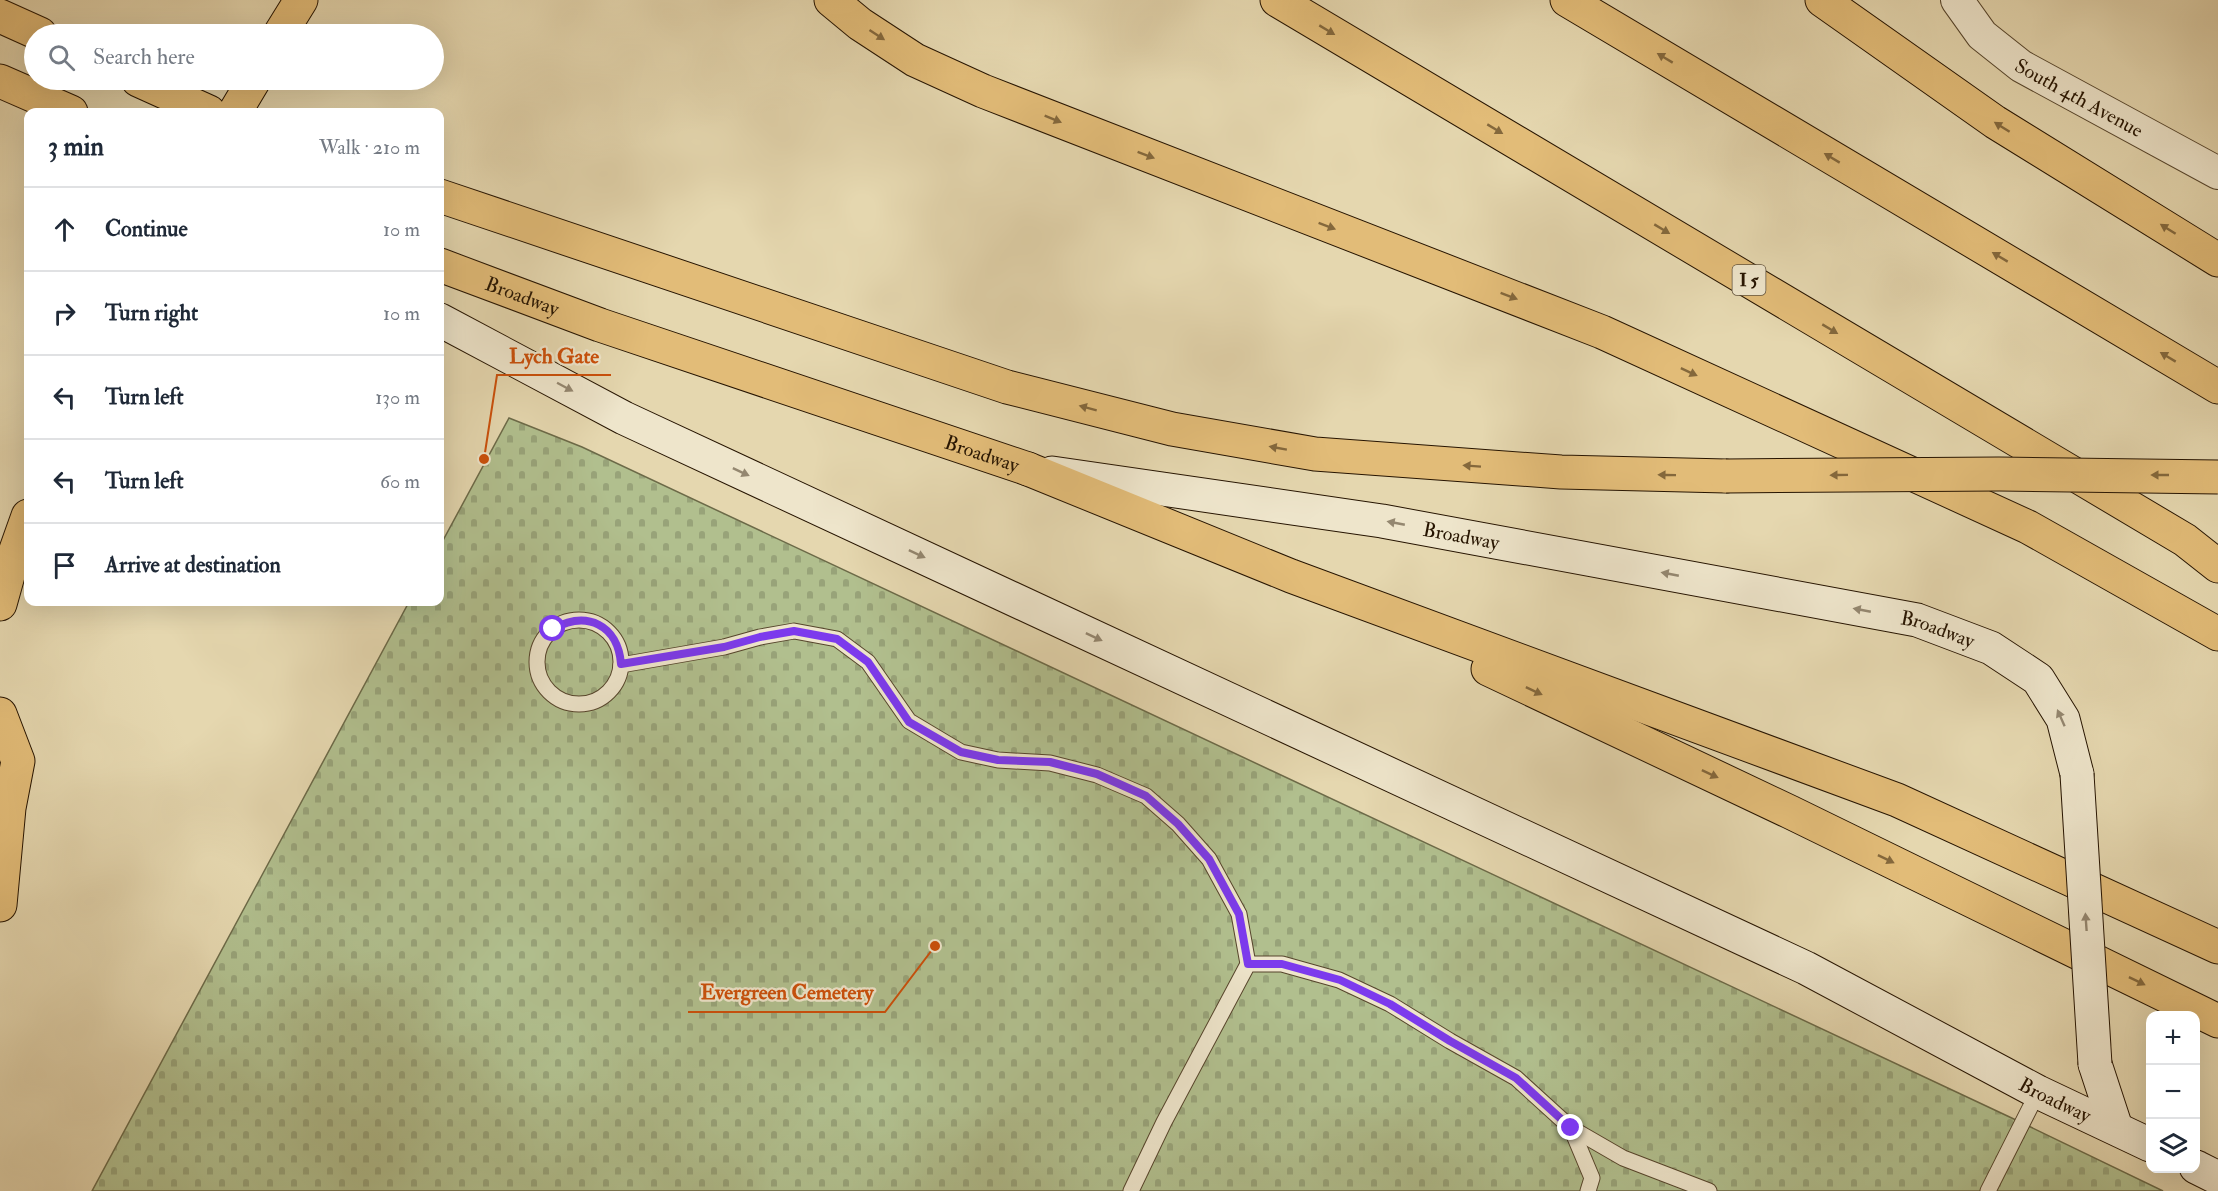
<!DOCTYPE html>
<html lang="en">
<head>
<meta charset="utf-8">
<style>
  :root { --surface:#fff; --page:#f6f6f7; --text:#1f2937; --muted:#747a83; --line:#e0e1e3 }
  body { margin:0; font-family:"IM FELL Double Pica",serif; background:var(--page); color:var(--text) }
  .controls { position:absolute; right:18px; bottom:18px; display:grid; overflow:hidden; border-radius:12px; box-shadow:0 6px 24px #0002 }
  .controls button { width:54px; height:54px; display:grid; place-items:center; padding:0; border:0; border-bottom:2px solid var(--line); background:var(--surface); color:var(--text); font:30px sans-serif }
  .stop { position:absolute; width:18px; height:18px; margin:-14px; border:4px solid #7c3aed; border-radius:50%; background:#fff }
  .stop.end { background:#7c3aed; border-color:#fff; box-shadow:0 2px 6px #0008 }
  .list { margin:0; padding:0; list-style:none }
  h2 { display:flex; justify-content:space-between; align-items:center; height:78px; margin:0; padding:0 24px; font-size:26px }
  h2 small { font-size:20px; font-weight:400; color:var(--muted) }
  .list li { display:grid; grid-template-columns:39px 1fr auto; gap:18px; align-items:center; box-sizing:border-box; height:84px; padding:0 24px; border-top:2px solid var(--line) }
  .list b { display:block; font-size:22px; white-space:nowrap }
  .list em { font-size:20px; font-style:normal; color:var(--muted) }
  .icon { flex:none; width:33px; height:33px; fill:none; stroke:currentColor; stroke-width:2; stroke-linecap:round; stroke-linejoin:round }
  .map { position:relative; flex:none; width:2218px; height:1191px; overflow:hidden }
  .search { position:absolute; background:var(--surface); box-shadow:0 6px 24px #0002; left:24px; top:24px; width:420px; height:66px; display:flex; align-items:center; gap:15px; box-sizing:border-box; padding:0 21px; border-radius:33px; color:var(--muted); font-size:22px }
  .panel { position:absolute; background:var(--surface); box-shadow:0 6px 24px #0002; left:24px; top:108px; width:420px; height:498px; border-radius:12px }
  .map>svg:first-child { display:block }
  .cemetery { fill:url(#cemetery-stones); stroke:#6c6a48; stroke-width:1.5 }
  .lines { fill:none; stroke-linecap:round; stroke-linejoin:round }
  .lane-casing { stroke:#56452c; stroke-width:17 }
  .street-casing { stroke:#56452c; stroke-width:34 }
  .secondary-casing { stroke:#261401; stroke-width:35 }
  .primary-casing { stroke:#261401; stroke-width:35 }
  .highway-casing { stroke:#261401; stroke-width:35 }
  .lane { stroke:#eee5cb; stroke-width:15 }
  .street { stroke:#eee5cb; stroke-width:32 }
  .secondary { stroke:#eee5cb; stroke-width:33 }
  .primary { stroke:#e2bc78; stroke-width:33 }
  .highway { stroke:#e2bc78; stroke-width:33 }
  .secondary-bridge-casing { stroke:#261401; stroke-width:35; stroke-linecap:butt }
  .highway-bridge-casing { stroke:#261401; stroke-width:35; stroke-linecap:butt }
  .secondary-bridge { stroke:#eee5cb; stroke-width:33 }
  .highway-bridge { stroke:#e2bc78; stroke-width:33 }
  .oneway { fill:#84683c }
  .oneway2 { fill:#948770 }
  .route { stroke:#7c3aed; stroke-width:8 }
  .labels { text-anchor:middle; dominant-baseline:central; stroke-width:4.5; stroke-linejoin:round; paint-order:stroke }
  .shield { fill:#eee5cb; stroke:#62533e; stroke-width:1.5 }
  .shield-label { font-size:18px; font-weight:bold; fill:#261401 }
  .street-label { font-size:20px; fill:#261401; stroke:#eee5cb }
  .leader { fill:none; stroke:#cb4f0a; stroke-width:2 }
  .callout-dot { fill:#cb4f0a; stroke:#eee5cb; stroke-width:2 }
  .callout-label { font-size:21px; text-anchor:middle; font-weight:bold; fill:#cb4f0a; stroke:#eee5cb; stroke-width:4.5; stroke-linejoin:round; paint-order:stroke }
</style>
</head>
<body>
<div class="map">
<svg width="2218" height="1191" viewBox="0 0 2218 1191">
  <defs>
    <pattern id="cemetery-stones" width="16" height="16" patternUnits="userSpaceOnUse" patternTransform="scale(1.5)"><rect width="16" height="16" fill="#b1bf8e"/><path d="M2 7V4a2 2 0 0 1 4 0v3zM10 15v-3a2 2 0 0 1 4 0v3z" fill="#98a379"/></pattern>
  </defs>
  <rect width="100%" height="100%" fill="#e5d7af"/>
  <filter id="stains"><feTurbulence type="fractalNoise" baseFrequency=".00333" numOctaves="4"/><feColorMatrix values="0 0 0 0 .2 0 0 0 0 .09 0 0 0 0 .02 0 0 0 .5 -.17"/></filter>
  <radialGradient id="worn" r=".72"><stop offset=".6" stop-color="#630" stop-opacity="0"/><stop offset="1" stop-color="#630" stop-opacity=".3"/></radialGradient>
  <polygon class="cemetery" points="509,418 582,447 2016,1120 2163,1191 92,1191 409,602 440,602 440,546"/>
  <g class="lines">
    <g class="lane-casing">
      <g id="lane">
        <circle cx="579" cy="662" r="42"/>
        <polyline points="621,665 724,647 760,637 794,631 837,639 868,662 909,721 961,752 998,760 1050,763 1097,775 1146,796 1178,824 1209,859 1239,914 1248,964"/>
        <polyline points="1571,1128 1592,1178 1588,1191"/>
        <polyline points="1131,1191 1164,1122 1248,964 1282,964 1339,980 1390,1004 1450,1041 1516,1078 1571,1128 1623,1158 1709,1191"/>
        <polyline points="1988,1191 2038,1092"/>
      </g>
    </g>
    <g class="street-casing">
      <g id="street">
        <path id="s1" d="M1957 0 1982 35 2021 66 2218 173"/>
      </g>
    </g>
    <g class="secondary-casing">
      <g id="secondary">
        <path id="s2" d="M440 320 624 418 1806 968 2038 1092 2150 1145"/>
        <path id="s3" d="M1052 473 1382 521 1917 620 1991 648 2038 679 2063 719 2077 774"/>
        <polyline points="2095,1064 2116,1128"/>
        <polyline points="2196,1167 2218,1178"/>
      </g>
    </g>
    <g class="primary-casing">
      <g id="primary">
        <polyline points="280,34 301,0"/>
        <polyline points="0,81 71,112"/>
        <polyline points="235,112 254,80"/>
        <path id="s4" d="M440 265 600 325 1028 469"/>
        <polyline points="0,604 12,561 28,516"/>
        <polyline points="0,714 18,761 9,808 0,905"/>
      </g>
    </g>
    <g class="highway-casing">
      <g id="highway">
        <polyline points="831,0 860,24 915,60 983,91 1602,332 2028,527 2218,634"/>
        <polyline points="1277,0 2185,540 2218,566"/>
        <polyline points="1567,0 2218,387"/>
        <polyline points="1822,0 1995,122 2218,260"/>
        <polyline points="0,16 40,34"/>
        <polyline points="138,80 209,112"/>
        <polyline points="440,196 1007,387 1172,429 1315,454 1561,472 1726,476"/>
        <polyline points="1028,469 1291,576 1897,800 2218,947"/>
        <polyline points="1488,669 1790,812 2218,1021"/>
      </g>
    </g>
    <use href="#lane" class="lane"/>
    <use href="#street" class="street"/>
    <use href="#secondary" class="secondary"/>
    <use href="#primary" class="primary"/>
    <use href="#highway" class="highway"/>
    <g class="secondary-bridge-casing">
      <polyline id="secondary-bridge" points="2077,774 2095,1064"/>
    </g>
    <g class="highway-bridge-casing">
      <polyline id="highway-bridge" points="1726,476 1999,474 2218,477"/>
    </g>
    <use href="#secondary-bridge" class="secondary-bridge"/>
    <use href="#highway-bridge" class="highway-bridge"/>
  </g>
  <defs><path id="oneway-solid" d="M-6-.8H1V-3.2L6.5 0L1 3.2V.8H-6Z" transform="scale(1.5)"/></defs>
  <g class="oneway">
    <use href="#oneway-solid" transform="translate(1327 30) rotate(31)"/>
    <use href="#oneway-solid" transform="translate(877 35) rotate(33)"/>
    <use href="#oneway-solid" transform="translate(1665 58) rotate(-149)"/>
    <use href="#oneway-solid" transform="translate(1053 119) rotate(22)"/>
    <use href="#oneway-solid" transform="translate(2002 127) rotate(-148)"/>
    <use href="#oneway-solid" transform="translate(1495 129) rotate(31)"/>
    <use href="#oneway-solid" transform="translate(1146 155) rotate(21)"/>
    <use href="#oneway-solid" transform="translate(1832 158) rotate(-149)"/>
    <use href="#oneway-solid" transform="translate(1327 226) rotate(21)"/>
    <use href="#oneway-solid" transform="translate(1662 229) rotate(31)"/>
    <use href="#oneway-solid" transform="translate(2168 229) rotate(-148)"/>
    <use href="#oneway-solid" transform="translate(2000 257) rotate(-149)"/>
    <use href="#oneway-solid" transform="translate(1509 296) rotate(21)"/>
    <use href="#oneway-solid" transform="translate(1830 329) rotate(31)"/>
    <use href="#oneway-solid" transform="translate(2168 357) rotate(-149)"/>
    <use href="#oneway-solid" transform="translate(1689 372) rotate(25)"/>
    <use href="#oneway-solid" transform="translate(1088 408) rotate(-165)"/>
    <use href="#oneway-solid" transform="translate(1278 448) rotate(-170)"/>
    <use href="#oneway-solid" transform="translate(1472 466) rotate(-176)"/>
    <use href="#oneway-solid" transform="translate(1667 475) rotate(-179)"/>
    <use href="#oneway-solid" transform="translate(1839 475) rotate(179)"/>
    <use href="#oneway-solid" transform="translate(2160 475) rotate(-180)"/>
    <use href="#oneway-solid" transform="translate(1534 691) rotate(25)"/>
    <use href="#oneway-solid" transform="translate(1710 774) rotate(25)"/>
    <use href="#oneway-solid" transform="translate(1886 859) rotate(26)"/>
    <use href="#oneway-solid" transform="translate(2137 981) rotate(26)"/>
  </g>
  <g class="oneway2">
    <use href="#oneway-solid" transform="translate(565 387) rotate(28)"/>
    <use href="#oneway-solid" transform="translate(741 472) rotate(25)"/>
    <use href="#oneway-solid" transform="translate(1396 523) rotate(-169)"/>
    <use href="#oneway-solid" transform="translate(917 554) rotate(25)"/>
    <use href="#oneway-solid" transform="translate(1670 574) rotate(-169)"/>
    <use href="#oneway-solid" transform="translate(1862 610) rotate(-169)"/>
    <use href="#oneway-solid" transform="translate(1094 637) rotate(25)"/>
    <use href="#oneway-solid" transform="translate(2061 718) rotate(-114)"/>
    <use href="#oneway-solid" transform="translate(2086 922) rotate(-94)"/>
  </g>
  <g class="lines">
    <path class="route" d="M553 629C587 610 618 625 621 664L724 647 760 637 794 631 837 639 868 662 909 722 961 752 998 760 1050 762 1097 774 1146 796 1178 824 1209 859 1239 914 1248 964H1282L1340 980 1390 1004 1450 1041 1516 1078 1571 1128"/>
  </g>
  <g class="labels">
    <rect class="shield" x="1732.5" y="265" width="33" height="30" rx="4.5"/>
    <g class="shield-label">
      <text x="1749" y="280">I 5</text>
    </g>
    <g class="street-label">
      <text stroke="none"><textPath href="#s1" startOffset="159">South 4th Avenue</textPath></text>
      <text stroke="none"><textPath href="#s4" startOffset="88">Broadway</textPath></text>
      <text stroke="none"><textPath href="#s4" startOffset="574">Broadway</textPath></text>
      <text stroke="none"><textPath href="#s3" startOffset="414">Broadway</textPath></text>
      <text stroke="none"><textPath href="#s3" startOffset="900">Broadway</textPath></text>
      <text stroke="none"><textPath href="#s2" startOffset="1794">Broadway</textPath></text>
    </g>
  </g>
  <path class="leader" d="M484 459L497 375H611M935 946L885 1012H688"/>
  <g class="callout-dot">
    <circle cx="484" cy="459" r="6"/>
    <circle cx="935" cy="946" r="6"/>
  </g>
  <g class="callout-label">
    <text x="554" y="363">Lych Gate</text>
    <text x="787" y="999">Evergreen Cemetery</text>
  </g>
  <rect width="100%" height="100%" filter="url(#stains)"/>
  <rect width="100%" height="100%" fill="url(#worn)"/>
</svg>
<div class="controls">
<button>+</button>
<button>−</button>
<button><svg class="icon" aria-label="layers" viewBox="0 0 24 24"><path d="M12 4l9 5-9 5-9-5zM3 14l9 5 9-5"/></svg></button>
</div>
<div class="stop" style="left:553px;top:629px"></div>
<div class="stop end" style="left:1571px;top:1128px"></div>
<div class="search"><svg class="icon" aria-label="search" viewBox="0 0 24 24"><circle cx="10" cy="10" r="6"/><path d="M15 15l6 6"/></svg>Search here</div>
<section class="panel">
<h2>3 min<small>Walk · 210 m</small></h2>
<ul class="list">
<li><svg class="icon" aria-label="ahead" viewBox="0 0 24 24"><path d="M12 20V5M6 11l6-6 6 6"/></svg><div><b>Continue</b></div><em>10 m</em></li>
<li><svg class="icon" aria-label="right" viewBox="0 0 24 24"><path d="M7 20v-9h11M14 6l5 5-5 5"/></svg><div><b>Turn right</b></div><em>10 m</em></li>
<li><svg class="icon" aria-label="left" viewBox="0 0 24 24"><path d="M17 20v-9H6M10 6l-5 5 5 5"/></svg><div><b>Turn left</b></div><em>130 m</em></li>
<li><svg class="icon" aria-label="left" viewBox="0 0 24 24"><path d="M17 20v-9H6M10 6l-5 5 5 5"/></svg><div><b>Turn left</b></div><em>60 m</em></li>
<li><svg class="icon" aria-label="arrive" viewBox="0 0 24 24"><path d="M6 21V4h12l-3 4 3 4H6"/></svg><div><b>Arrive at destination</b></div></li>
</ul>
</section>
</div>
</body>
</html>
